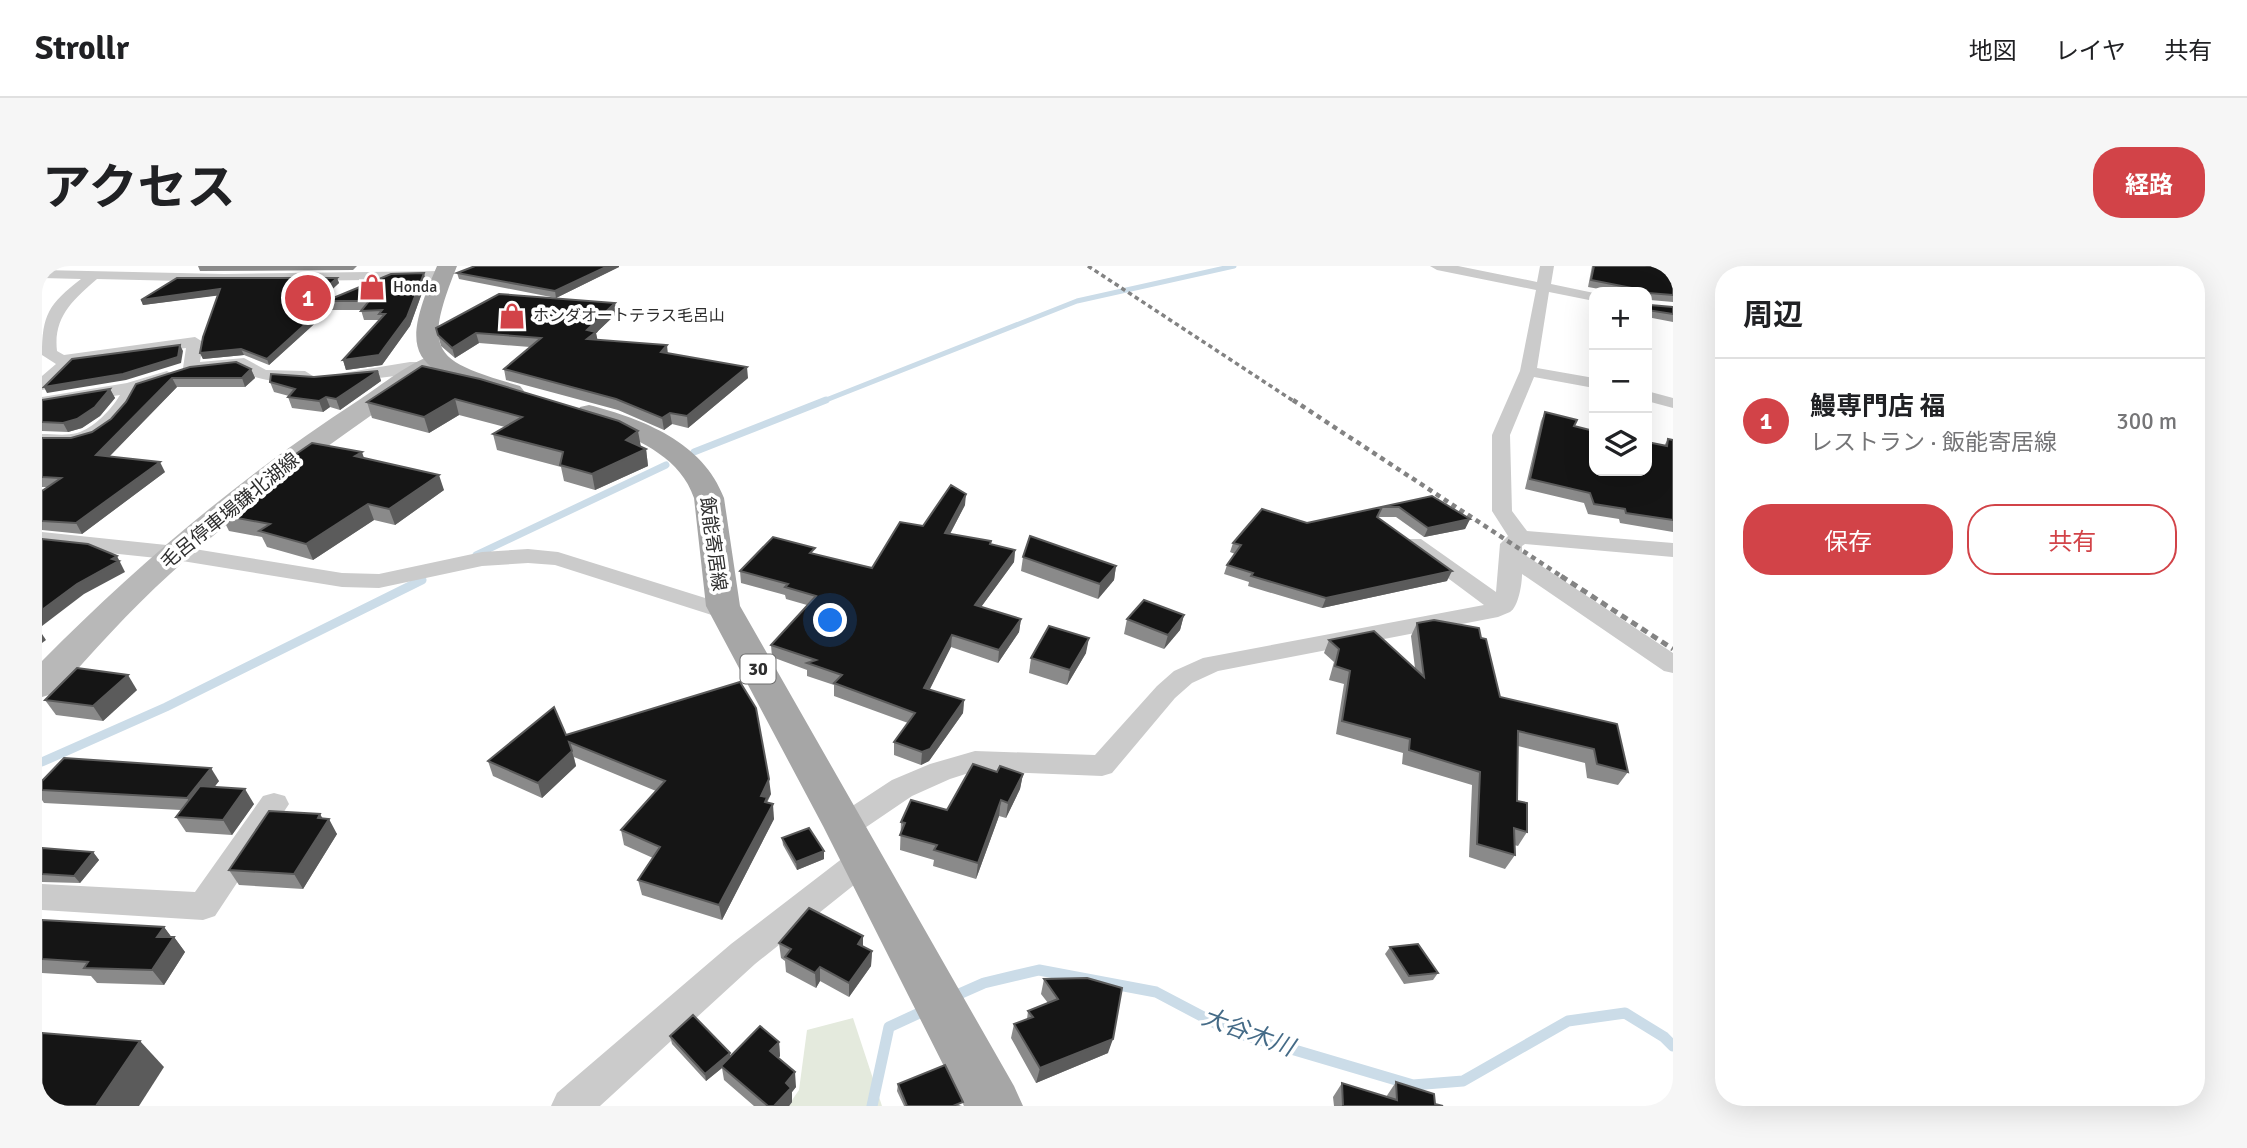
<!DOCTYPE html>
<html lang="ja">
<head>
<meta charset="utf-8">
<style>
  :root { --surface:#fff; --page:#f6f6f6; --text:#202124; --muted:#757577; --line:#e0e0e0; --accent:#d24348 }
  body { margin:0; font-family:Signika,"Noto Sans JP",sans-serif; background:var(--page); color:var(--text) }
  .controls { position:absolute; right:21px; top:21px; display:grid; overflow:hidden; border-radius:14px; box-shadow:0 7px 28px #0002 }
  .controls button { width:63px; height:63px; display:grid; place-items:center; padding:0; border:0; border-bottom:2px solid var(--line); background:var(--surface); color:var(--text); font:35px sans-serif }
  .you { position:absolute; left:789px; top:355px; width:24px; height:24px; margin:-18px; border:5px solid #fff; border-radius:50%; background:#1a73e8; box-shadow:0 0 0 10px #1a73e833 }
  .badge { display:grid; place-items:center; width:46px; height:46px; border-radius:50%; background:var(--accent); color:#fff; font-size:23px; font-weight:700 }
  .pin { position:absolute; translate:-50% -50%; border:4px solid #fff; box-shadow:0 2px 7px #0006 }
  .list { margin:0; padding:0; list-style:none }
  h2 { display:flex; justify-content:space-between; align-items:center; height:91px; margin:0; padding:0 28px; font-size:30px }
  h2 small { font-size:23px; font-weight:400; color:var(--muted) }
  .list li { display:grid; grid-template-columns:46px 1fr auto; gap:21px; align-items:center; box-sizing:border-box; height:126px; padding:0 28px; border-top:2px solid var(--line) }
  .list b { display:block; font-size:26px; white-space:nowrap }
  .list p { margin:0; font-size:23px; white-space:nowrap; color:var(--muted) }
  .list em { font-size:23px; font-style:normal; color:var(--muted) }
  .actions { display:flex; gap:14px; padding:21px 28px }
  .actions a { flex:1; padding:16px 0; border:2px solid var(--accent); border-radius:28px; text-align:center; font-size:24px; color:var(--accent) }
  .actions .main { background:var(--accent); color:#fff }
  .icon { flex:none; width:38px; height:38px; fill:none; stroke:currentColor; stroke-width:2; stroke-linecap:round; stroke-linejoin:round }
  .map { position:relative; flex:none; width:1631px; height:840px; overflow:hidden; border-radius:28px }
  header { display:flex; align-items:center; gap:42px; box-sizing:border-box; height:98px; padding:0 35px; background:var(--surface); border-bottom:2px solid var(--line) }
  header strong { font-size:33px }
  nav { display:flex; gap:38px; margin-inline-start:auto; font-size:24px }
  .intro { display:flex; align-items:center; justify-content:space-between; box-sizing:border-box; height:168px; padding:0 42px }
  h1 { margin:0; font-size:49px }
  .button { padding:18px 32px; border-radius:28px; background:var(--accent); color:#fff; font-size:24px; font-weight:700 }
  main { display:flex; gap:42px; padding:0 42px }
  aside { flex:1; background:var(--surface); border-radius:28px; box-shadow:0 7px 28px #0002 }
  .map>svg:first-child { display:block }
  .green { fill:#e4eadd }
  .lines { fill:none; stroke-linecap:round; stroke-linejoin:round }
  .stream-far3 { stroke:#cbdce8; stroke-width:5 }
  .stream-far2 { stroke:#cbdce8; stroke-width:7 }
  .stream-far1 { stroke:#cbdce8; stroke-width:9 }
  .stream { stroke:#cbdce8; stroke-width:11 }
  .street { fill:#cbcbcb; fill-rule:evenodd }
  .secondary { fill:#b8b8b8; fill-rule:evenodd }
  .primary { fill:#a6a6a6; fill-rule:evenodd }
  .rail-far2 { stroke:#838383; stroke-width:3.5; stroke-dasharray:4.5 3.5; stroke-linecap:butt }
  .rail-far1 { stroke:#838383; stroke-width:4.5; stroke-dasharray:5 4.5; stroke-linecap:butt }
  .rail { stroke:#838383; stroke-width:5; stroke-dasharray:7 5; stroke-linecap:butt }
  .wall { fill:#8a8a8a }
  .shaded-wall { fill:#5b5b5b }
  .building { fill:#151515; stroke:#5b5b5b; stroke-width:2 }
  .labels { text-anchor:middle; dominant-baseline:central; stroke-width:7; stroke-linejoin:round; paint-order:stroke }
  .far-poi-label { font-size:16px; fill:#2e2e2e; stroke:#fff; text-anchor:start }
  .shield { fill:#fff; stroke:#6d6d6d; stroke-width:2 }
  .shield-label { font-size:18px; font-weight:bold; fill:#2e2e2e }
  .street-label { font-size:19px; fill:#2e2e2e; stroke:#fff }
  .near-water-label { font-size:24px; font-style:italic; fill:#456b87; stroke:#fff }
</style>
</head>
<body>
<header>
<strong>Strollr</strong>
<nav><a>地図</a><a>レイヤ</a><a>共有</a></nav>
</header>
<div class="intro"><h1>アクセス</h1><a class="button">経路</a></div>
<main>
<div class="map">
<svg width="1631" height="840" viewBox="0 0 1631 840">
  <rect width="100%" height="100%" fill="#fff"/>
  <polygon class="green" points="811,752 840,840 746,840 757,824 765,764"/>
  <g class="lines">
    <polyline class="stream-far3" points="779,136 1035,35 1192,0"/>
    <g class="stream-far2">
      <polyline points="652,186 784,134"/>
      <polyline points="434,289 624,199"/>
    </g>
    <polyline class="stream-far1" points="0,496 124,441 380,314"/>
    <g class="stream">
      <polyline points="908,732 942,717 997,704 1114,726 1188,765 1371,819 1421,815 1526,755 1583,747 1622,771 1631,780"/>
      <polyline points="830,840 847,761 886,743"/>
    </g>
    <g class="street">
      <path d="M1388 0H1416L1495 16 1498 0H1512L1509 18 1552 27V35L1507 26 1495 102 1552 112V122L1492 111 1468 169 1470 245 1485 265 1631 277V291L1483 278 1480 280V287L1631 387V407L1622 405 1480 308C1480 319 1476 341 1468 346 1464 348 1460 349 1456 351L1176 405 1150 417 1133 432 1070 507 1060 510 933 505 908 513 870 530 814 568 803 572 792 568 788 560 792 552 850 514 888 498 933 485 1053 489 1115 420 1132 405 1161 392 1442 339 1360 278 1363 273H1379L1454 326 1458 278 1466 270 1450 245V169L1478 105 1494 24 1395 4Z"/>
      <path d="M0 4 182 8 402 5 409 9 402 13 182 16 55 13C31 34 11 51 15 85L22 89 153 71 161 76 158 96 202 92 224 104 263 105 271 110C261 121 221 115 207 109 204 107 201 103 198 102 190 100 157 105 149 107L141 102 144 82 32 97 6 123 0 124V110L14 98 0 89C0 48 7 38 39 13L0 12Z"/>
      <path d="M368 96H386L394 101C389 106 315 115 301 117L293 112 301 107Z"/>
      <path d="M125 105 133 110 131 114 96 125C88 151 61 175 34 179 23 180 11 179 0 180V168C11 168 24 170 35 167 52 162 69 144 78 129L0 141V131L85 117Z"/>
      <polygon points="1605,125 1631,132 1631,142 1605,135"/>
      <polygon points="0,266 134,280 300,307 337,308 440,286 486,283 516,286 692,341 696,346 692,351 684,353 676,351 513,299 486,297 440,300 337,322 300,321 134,294 0,280"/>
      <polygon points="232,527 243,530 247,538 173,650 161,654 0,644 0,618 153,626 221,530"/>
      <polygon points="821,582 832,585 837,594 832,603 713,698 558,840 509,840 515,827 689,678 810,585"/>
    </g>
    <path class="secondary" d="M395 88 403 90 407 95 403 100C306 163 213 230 128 308 87 345 51 386 14 427L0 431V395C97 297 201 209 317 134 340 119 368 95 395 88Z"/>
    <g class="primary">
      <path d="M395 0H415C380 88 391 94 478 120L482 125 478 130 469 133 460 130C369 103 356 90 395 0Z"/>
      <path d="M547 139C601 153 661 176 682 232L698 340 972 820 981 840H922L781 560 664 340 652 232C639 193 600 175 563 161 553 158 540 156 534 147L538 141Z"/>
    </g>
    <polyline class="rail-far2" points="1046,0 1253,136"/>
    <polyline class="rail-far1" points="1251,134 1522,312"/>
    <polyline class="rail" points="1519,310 1631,383"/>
  </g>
  <g class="wall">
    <polygon points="156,0 315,0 311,4 158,5"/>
    <polygon points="433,0 577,0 577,1 514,32 417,13 415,7"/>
    <polygon points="1550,0 1631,0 1631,36 1608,34 1608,39 1631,41 1631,56 1605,51 1605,26 1574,26 1546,21"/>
    <polygon points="295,12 297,17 266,46 279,44 281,50 227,99 202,89 161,93 158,87 176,29 101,39 99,34"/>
    <polygon points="384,16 368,60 340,99 304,104 301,94 338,54 322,54 319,44 287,44 284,35"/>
    <polygon points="575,47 554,67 555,74 626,87 706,112 646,162 630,158 622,164 576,144 464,114 462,103 488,81 437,77 413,92 399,80 394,62"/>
    <polygon points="380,100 599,181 604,183 606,200 553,224 522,215 519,201 455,184 451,168 463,161 417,149 387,167 330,152 325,136"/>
    <polygon points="148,101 209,103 213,112 203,121 135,121 67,191 123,206 40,268 0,264 0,225 5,221 0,221 0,172 29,172 50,166"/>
    <polygon points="336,105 339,115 298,144 288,141 281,146 250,142 246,131 247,130 232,126 228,116 272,111"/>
    <polygon points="68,123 73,132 58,150 40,162 26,166 0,165 0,134"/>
    <polygon points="1503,146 1532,160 1622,180 1626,173 1631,174 1631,266 1578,257 1577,253 1546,248 1542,237 1483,223 1499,155"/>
    <polygon points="322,192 402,224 353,259 332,254 271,294 225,281 220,271 187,265 179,249 241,206 238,199"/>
    <polygon points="1390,230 1428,253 1423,263 1382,271 1354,251 1336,251 1405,315 1280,342 1206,320 1207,316 1182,308 1185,299 1193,288 1188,286 1191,277 1265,257"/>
    <polygon points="923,239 908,268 949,275 949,278 973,284 972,296 939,341 979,353 977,366 956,397 909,381 887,424 922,434 921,447 887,495 879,499 852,489 852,476 866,457 792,430 792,419 765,410 765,404 730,391 729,379 765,339 744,333 743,329 699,317 698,305 773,288 830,302 881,260"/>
    <polygon points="981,291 1074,300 1072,314 1056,333 979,305"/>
    <polygon points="1142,349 1138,364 1122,383 1082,368 1085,353"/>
    <polygon points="1375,357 1439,372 1458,431 1575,458 1586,506 1576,519 1545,512 1543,497 1476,480 1475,535 1485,566 1476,580 1472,579 1473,589 1463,603 1427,591 1430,519 1360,498 1361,487 1294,468 1302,418 1287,414 1292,396 1282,387 1287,374 1373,402 1369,370"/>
    <polygon points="1044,387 1025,419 987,407 989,392"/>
    <polygon points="95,424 61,455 14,449 3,434"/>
    <polygon points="524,469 729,528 725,537 732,553 680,654 600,629 596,614 611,592 582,579 579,564 614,525 532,491 534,500 500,532 451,510 446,495"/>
    <polygon points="955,506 981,508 978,523 964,552 957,550 934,613 891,600 892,594 858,584 859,556 905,544"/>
    <polygon points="0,515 177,515 172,521 212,538 190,569 144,566 134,551 139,544 2,537 0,534"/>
    <polygon points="280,552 295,568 261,623 197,619 187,604"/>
    <polygon points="740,572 782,585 782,593 755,604 741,579"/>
    <polygon points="0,582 51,586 57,594 38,617 0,616"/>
    <polygon points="0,654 122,661 129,671 132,671 143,686 122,719 55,717 49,710 0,707"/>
    <polygon points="821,670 821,681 830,685 829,700 807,731 778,715 774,722 744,706 743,695 739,692 737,677"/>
    <polygon points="1348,681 1396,707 1391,714 1362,718 1343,688"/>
    <polygon points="1002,713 1066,787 994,817 969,772 972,758 985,753 986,745 1006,737 999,728"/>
    <polygon points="628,770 688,787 688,791 737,776 738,790 737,792 754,821 750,826 750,836 747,840 712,840 682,814 680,802 664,815 630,778"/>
    <polygon points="1354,816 1393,838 1401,840 1292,840 1291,831 1300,817 1344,831"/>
    <polygon points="856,818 920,840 862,840 855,825"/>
  </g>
  <g class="shaded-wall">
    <polygon points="566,0 577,0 577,1 514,32 513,25"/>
    <polygon points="382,7 384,16 368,60 340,99 304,104 301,94"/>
    <polygon points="295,12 297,17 253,58 250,52"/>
    <polygon points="178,23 180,29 101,39 99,34"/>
    <polygon points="573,37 575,47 554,67 556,76 546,83 545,64"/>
    <polygon points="279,44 281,50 227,99 225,93"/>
    <polygon points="434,67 437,77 413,92 410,82"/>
    <polygon points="138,79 141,85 139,97 84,114 5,127 2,121"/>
    <polygon points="625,79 626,89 619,86"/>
    <polygon points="199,83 202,89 161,93 158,87"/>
    <polygon points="705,101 706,112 646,162 645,150"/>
    <polygon points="209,103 213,112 203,121 200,112"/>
    <polygon points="336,105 339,115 298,144 294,133"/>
    <polygon points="130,112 135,121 59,199 54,189"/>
    <polygon points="68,123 73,132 58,150 40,162 26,166 21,157"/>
    <polygon points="284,131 288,141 281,146 277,135"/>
    <polygon points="413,133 417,149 387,167 382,151"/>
    <polygon points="628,147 630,158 622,164 620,152"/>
    <polygon points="596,165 599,181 584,174"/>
    <polygon points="604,183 606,200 553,224 550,208"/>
    <polygon points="320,186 325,201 313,190"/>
    <polygon points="118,196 123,206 40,268 34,257"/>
    <polygon points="397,209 402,224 353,259 347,243"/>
    <polygon points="924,228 923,239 902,279 903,267"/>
    <polygon points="326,238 332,254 271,294 264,278"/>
    <polygon points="1428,253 1423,263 1382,271 1386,262"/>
    <polygon points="973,284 972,296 931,352 933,339"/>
    <polygon points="75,290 83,306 42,328 0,360 0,344 35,318"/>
    <polygon points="1074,300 1072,314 1056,333 1058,318"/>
    <polygon points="1410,305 1405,315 1280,342 1284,332"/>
    <polygon points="1142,349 1138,364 1122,383 1126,369"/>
    <polygon points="979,353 977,366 956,397 957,384"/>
    <polygon points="0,368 4,374 0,377"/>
    <polygon points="910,369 909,381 882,435 882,422"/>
    <polygon points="1047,372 1044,387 1025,419 1028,404"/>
    <polygon points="86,409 95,424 61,455 51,440"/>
    <polygon points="922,434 921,447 887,495 879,499 880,486"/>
    <polygon points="530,485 534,500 500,532 496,517"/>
    <polygon points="169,502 177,515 154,545 145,532"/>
    <polygon points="981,508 978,523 964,552 966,537"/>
    <polygon points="727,513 729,528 725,535 726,546 719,530"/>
    <polygon points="203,523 212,538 190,569 181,554"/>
    <polygon points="959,534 957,550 934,613 936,597"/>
    <polygon points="731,538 732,553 680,654 677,639"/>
    <polygon points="278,548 284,558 287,553 295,568 261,623 252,608"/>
    <polygon points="782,585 782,593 755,604 754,596"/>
    <polygon points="51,586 57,594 38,617 32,610"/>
    <polygon points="122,661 131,673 132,671 143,686 122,719 110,704 115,671"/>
    <polygon points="821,670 821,685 816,678"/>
    <polygon points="830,685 829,700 807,731 807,717"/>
    <polygon points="778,701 778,715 774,722 773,707"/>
    <polygon points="1071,773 1066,787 994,817 998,802"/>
    <polygon points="98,775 122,801 97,840 54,840"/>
    <polygon points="737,776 738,790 730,799 728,785"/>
    <polygon points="688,787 689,794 679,800 680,802 664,815 663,808"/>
    <polygon points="753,806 754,821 750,826 750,836 747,840 732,840 744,817"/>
  </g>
  <g class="building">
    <polygon points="433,0 566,0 513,25 415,7"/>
    <polygon points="1552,0 1631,0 1631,29 1607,27 1608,39 1631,41 1631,48 1605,44 1605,26 1589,26 1590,22 1549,14"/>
    <polygon points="382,7 365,51 337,89 301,94 343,48 337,48 340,44 319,45 327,35 284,35 349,8"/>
    <polygon points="135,12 295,12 250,52 277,41 279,44 225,93 199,83 158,87 161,71 178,23 99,34"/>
    <polygon points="457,28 573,37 545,64 554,66 545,73 625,79 619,86 705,101 645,150 628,147 620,152 574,133 462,103 499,72 434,67 410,82 396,69 394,62"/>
    <polygon points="138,79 136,91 81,108 2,121 30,93"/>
    <polygon points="194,96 209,103 200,112 130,112 54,189 118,196 34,257 0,255 0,225 19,212 0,211 0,172 29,172 50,166 69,153 84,136 94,118 148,101"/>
    <polygon points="380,100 438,113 577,155 596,165 584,174 604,183 550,208 518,199 521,186 451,168 480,151 413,133 382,151 325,136"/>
    <polygon points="336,105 294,133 284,131 277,135 246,131 253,123 228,116 229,108 272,111"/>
    <polygon points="68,123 53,141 35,153 21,157 0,156 0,134"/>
    <polygon points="1503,146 1535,154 1532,160 1552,165 1552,205 1605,205 1605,176 1625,180 1626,173 1631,174 1631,254 1584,247 1583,243 1552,238 1548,227 1488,213"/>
    <polygon points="270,177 320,186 313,190 397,209 347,243 326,238 264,278 217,265 228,258 179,249 248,201 238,199"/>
    <polygon points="909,219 924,228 903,267 949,275 948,278 973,284 933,339 979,353 957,384 910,369 882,422 922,434 888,483 880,486 852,476 873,447 792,417 800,409 765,397 774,394 729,379 774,330 743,321 746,318 698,305 731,271 773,282 768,287 830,302 858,256 881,260"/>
    <polygon points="1390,230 1428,253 1386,262 1357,241 1340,241 1335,251 1410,305 1284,332 1209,310 1211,307 1185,299 1199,279 1191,277 1220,243 1265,257"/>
    <polygon points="988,270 1074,300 1058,318 981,291"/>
    <polygon points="0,273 46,278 75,290 70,293 77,295 35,318 0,344"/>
    <polygon points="1102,334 1142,349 1126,369 1085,353"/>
    <polygon points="1392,354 1437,362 1439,372 1444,373 1458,431 1575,458 1586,506 1555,498 1552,483 1476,465 1475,535 1485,537 1485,566 1472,562 1473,589 1435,578 1438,506 1367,484 1368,473 1300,455 1308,405 1293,400 1297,383 1287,374 1332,365 1382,411 1375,357"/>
    <polygon points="1007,360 1047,372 1028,404 989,392"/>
    <polygon points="35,402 86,409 51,440 3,434"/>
    <polygon points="698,416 714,442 727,513 719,530 725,531 723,536 731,538 677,639 596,614 618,581 579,564 623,515 527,476 530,485 496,517 446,495 512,441 524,469"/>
    <polygon points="22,492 169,502 145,532 0,524 0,515"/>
    <polygon points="931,498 955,506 958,500 981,508 966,537 959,534 936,597 892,584 895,579 858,569 863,557 859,556 869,534 905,544"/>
    <polygon points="158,520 203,523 181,554 134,551"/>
    <polygon points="227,545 278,548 276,552 287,553 252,608 187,604"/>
    <polygon points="767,562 782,585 754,596 740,572"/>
    <polygon points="0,582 51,586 32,610 0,608"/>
    <polygon points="767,642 821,670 816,678 830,685 807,717 778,701 773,707 743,691 749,683 737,677"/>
    <polygon points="0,654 122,661 115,671 132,671 110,704 42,702 46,696 0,693"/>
    <polygon points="1376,678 1396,707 1367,710 1348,681"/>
    <polygon points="1045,712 1080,722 1071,773 998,802 972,758 991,751 986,745 1016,733 1002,713"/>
    <polygon points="651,749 688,787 663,808 628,770"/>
    <polygon points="718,760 737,776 728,785 753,806 744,817 749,822 732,840 726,840 679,800"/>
    <polygon points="0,767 98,775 54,840 0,840"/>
    <polygon points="903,799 921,836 911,840 865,840 856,818"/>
    <polygon points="1354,816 1392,828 1393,838 1401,840 1301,840 1300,817 1355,834"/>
  </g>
  <defs>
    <g id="shop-bare" transform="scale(2.1)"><path d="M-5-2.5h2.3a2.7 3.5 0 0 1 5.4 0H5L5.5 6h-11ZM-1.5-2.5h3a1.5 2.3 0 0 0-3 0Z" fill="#d24348" stroke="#fff" stroke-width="2.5" paint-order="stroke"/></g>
  </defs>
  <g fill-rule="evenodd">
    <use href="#shop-bare" x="330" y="21"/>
    <use href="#shop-bare" x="470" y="50"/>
  </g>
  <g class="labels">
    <g class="far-poi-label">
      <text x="351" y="21">Honda</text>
      <text x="491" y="50">ホンダオートテラス毛呂山</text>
    </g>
    <rect class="shield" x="698.5" y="388.5" width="35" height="29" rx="5"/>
    <g class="shield-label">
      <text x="716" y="403">30</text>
    </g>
    <g class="street-label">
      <text transform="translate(188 245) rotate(-39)">毛呂停車場鎌北湖線</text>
      <text transform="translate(671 278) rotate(82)">飯能寄居線</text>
    </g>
    <g class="near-water-label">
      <text transform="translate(1206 766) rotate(20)">大谷木川</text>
    </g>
  </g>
</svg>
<div class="controls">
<button>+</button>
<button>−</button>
<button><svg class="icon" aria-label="layers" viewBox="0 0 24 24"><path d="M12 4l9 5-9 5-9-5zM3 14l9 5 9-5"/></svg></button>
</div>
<div class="you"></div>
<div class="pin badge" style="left:266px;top:32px">1</div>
</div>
<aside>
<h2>周辺<small></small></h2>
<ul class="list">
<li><span class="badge">1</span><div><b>鰻専門店 福</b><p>レストラン · 飯能寄居線</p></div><em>300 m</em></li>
</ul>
<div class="actions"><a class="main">保存</a><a>共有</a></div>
</aside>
</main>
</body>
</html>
